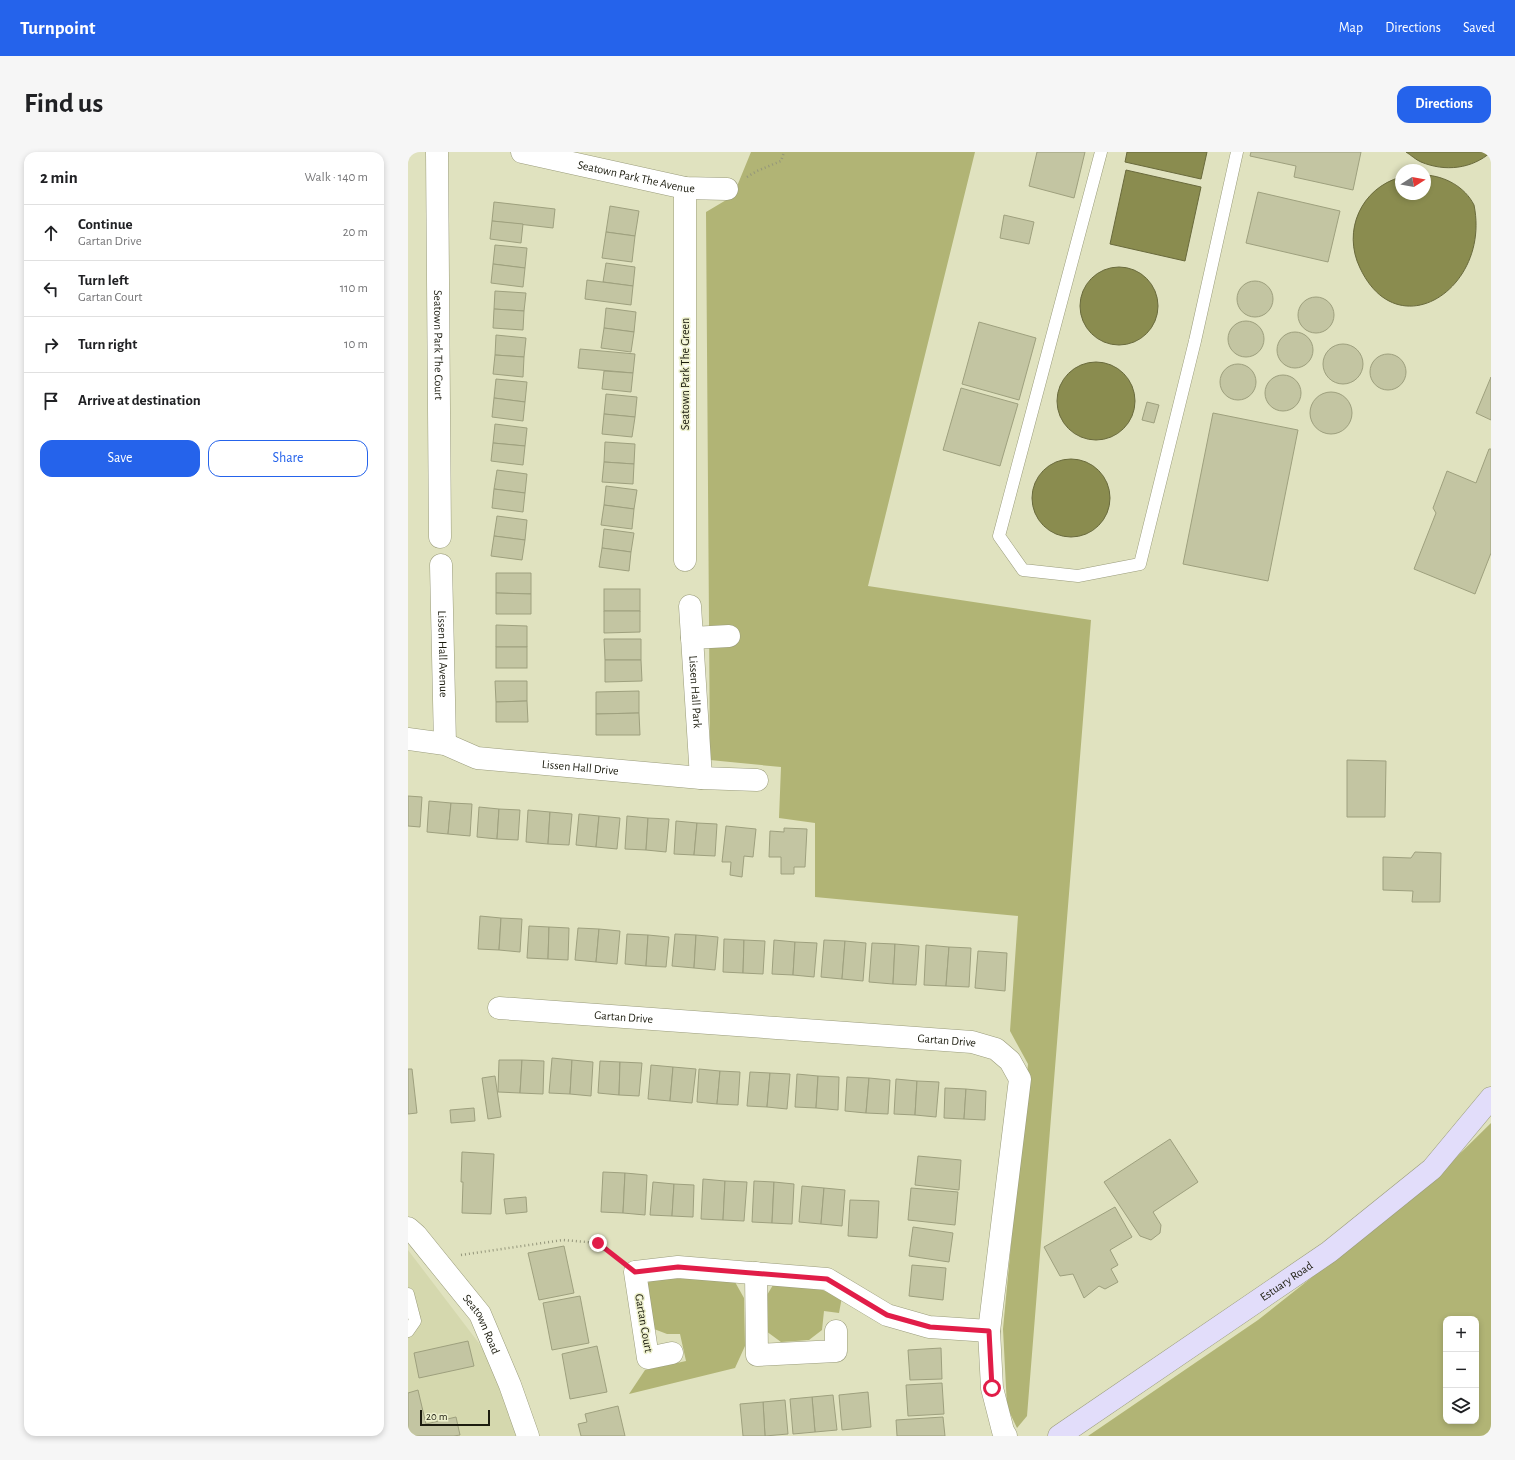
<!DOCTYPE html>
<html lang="en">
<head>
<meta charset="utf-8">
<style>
  :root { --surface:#fff; --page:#f6f6f6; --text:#202124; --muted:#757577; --line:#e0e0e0; --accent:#2563eb }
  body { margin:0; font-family:"Alegreya Sans",sans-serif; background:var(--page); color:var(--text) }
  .controls { position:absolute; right:12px; bottom:12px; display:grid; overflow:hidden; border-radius:8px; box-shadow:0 2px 6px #0003 }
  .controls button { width:36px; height:36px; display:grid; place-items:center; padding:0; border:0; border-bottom:1px solid var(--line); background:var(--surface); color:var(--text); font:20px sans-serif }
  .compass { position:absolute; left:987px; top:12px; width:36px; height:36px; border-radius:50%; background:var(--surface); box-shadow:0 2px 6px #0003; rotate:79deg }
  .scale { position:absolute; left:12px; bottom:10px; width:70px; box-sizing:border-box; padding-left:4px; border:2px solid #1c1c0f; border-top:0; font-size:11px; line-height:14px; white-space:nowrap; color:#1c1c0f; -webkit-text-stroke:3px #edf0cc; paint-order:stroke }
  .stop { position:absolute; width:12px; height:12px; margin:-9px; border:3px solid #e11d48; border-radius:50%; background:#fff }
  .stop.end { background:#e11d48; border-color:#fff; box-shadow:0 1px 4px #0008 }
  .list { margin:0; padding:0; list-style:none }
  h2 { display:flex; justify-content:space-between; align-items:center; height:52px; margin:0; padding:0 16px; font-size:17px }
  h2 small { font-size:13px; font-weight:400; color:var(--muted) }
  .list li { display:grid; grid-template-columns:26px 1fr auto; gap:12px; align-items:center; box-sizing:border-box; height:56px; padding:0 16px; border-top:1px solid var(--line) }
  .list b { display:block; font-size:15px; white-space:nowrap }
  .list p { margin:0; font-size:13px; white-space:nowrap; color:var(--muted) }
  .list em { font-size:13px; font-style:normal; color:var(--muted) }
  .actions { display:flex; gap:8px; padding:12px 16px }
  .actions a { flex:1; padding:9px 0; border:1px solid var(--accent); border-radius:12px; text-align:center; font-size:14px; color:var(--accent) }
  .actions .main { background:var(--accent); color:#fff }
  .icon { flex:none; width:22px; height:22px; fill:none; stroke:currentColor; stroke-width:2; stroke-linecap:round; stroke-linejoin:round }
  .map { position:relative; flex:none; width:1083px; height:1284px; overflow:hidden; border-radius:12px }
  header { display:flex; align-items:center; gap:24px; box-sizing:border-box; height:56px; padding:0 20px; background:var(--accent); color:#fff }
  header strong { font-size:19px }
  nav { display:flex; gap:22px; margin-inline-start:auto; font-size:14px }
  .intro { display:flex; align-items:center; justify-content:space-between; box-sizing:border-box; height:96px; padding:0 24px }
  h1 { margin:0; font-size:28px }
  .button { padding:10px 18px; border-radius:12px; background:var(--accent); color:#fff; font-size:14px; font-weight:700 }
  main { display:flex; gap:24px; padding:0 24px }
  aside { flex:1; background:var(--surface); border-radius:12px; box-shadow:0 2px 6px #0003 }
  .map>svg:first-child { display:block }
  .built { fill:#d5d8ae }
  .green { fill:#b1b475; fill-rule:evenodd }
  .water { fill:#8a8c4f; stroke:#696a3c }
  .building { fill:#c3c5a2; stroke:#9ea07e }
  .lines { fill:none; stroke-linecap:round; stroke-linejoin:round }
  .lane-casing { stroke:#9a9c7b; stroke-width:13 }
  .street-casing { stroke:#9a9c7b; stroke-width:23 }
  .secondary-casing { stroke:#9a9c7b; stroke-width:23 }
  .path { stroke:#94967b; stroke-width:2.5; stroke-dasharray:1 3; stroke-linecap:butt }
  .lane { stroke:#fff; stroke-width:12 }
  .street { stroke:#fff; stroke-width:22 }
  .secondary { stroke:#e2ddfa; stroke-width:22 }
  .route { stroke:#e11d48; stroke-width:5 }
  .labels { text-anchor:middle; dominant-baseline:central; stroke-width:3; stroke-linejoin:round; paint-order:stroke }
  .street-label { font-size:12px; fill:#1c1c0f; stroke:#edf0cc }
</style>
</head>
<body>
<header>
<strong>Turnpoint</strong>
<nav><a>Map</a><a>Directions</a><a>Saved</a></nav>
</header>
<div class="intro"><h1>Find us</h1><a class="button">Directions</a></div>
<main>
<aside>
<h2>2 min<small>Walk · 140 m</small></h2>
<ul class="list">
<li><svg class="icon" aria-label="ahead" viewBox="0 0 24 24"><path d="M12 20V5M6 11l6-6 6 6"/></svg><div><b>Continue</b><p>Gartan Drive</p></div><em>20 m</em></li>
<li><svg class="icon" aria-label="left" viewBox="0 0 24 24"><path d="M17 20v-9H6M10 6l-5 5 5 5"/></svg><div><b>Turn left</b><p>Gartan Court</p></div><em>110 m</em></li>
<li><svg class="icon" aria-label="right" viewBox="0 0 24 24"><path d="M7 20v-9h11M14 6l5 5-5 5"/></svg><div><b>Turn right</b></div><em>10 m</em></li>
<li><svg class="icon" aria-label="arrive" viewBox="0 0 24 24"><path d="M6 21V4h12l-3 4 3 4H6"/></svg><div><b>Arrive at destination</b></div></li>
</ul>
<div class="actions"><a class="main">Save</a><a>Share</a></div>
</aside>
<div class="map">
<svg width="1083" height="1284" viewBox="0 0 1083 1284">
  <rect width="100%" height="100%" fill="#e0e2bf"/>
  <polygon class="built" points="0,1098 83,1207 111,1284 0,1284"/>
  <g class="green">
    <polygon points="343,0 567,0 460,434 683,468 619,1264 609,1276 599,1255 595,1177 620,912 602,879 610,764 407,745 407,671 371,666 373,615 302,608 298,60 325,44"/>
    <path d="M1083 971V1284H680L850 1168 1018 1035ZM1038 1167H1068V1269H1038Z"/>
    <polygon points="310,1123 327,1130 336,1146 337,1194 327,1216 221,1242 237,1218 278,1209 272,1182 259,1182 246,1177 239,1131 251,1125"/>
    <polygon points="392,1130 434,1145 431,1161 416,1159 414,1178 401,1188 373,1190 358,1179 359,1143 365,1133"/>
  </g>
  <g class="water">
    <polygon points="719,0 799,0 793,27 717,10"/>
    <path d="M998 0H1083C1064 17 1037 20 1013 10 1008 8 1003 3 998 0Z"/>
    <polygon points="718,18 793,35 777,109 702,92"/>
    <path d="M1017 23C1037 24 1057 35 1066 53 1083 136 990 197 952 116 934 79 953 36 993 25V42H1017Z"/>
    <circle cx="711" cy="154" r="39"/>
    <circle cx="688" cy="249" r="39"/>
    <circle cx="663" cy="346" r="39"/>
  </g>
  <g class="building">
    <polygon points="629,0 677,0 666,46 621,34"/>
    <polygon points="843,0 953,0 945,38 886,25 888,14 842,4"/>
    <polygon points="850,40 932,59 920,110 838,91"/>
    <polygon points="86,50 147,57 145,76 84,69"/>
    <polygon points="202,54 231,59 227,84 198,80"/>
    <polygon points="596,63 626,70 621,92 592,86"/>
    <polygon points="84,69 115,72 113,91 82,87"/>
    <polygon points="198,80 227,84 224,110 194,106"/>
    <polygon points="87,93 119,96 117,116 85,112"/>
    <polygon points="198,111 227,115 225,134 195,130"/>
    <polygon points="85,112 117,116 115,135 83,131"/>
    <polygon points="179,128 225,134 223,153 177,147"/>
    <circle cx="847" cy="147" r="18"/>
    <polygon points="87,139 118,141 116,159 86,157"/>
    <circle cx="908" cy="163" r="18"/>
    <polygon points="198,156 228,160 226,180 196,176"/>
    <polygon points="86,157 116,159 115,178 85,176"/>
    <circle cx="838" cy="187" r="18"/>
    <polygon points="571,170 628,186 611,248 554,232"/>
    <polygon points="196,176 226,180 223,200 193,196"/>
    <circle cx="887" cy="198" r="18"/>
    <polygon points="88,183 118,186 116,205 87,203"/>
    <circle cx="935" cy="212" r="20"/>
    <polygon points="172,197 227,202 225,221 170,216"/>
    <circle cx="980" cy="220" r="18"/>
    <polygon points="87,203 116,205 115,225 85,222"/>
    <circle cx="830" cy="230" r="18"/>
    <polygon points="196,219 225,221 223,240 194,237"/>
    <circle cx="875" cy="241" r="18"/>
    <polygon points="1083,225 1083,268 1068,261"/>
    <polygon points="88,227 119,230 117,250 86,246"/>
    <polygon points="553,236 610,252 592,314 535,298"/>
    <circle cx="923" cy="261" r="21"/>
    <polygon points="198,242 229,245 227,265 196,262"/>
    <polygon points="86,246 117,250 115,269 84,265"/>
    <polygon points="739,250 751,253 746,271 734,268"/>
    <polygon points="805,261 890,278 860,429 775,412"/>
    <polygon points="196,262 227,265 224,285 194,282"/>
    <polygon points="87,272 119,276 117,294 85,291"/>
    <polygon points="197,290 227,292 226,312 196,310"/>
    <polygon points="85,291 117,294 115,313 83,309"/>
    <polygon points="1081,297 1083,297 1083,401 1067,442 1006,417 1028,361 1025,356 1039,319 1068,331"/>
    <polygon points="196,310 226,312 225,332 194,330"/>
    <polygon points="89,318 119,322 117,341 86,337"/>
    <polygon points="198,334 229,338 226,357 196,353"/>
    <polygon points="86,337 117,341 115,360 84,356"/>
    <polygon points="196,353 226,357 224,377 193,373"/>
    <polygon points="89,364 119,368 117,388 86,384"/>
    <polygon points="196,377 226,381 223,400 194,396"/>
    <polygon points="86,384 117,388 114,408 83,404"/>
    <polygon points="194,396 223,400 221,419 191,415"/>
    <polygon points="88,421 123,421 123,442 88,441"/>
    <rect x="196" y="437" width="36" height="22"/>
    <polygon points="88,441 123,442 123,462 88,462"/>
    <polygon points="196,459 232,459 232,480 196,481"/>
    <polygon points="88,473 119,474 119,495 88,495"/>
    <polygon points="196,487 233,487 233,508 197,508"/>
    <rect x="88" y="495" width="31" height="21"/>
    <polygon points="197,508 233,508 234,529 197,530"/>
    <polygon points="87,529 119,529 119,549 88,550"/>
    <polygon points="231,539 231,561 188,562 188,540"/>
    <polygon points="119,549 120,570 88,570 88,550"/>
    <polygon points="231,561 232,583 188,583 188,562"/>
    <polygon points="939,608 978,609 977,665 939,665"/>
    <polygon points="0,644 14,645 12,675 0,674"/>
    <polygon points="21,649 43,651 40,682 19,680"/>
    <polygon points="43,651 64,652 62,684 40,682"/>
    <polygon points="71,655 91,657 89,687 69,685"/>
    <polygon points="91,657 112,658 110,688 89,687"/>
    <polygon points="120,658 142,660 140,692 118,690"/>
    <polygon points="142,660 164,662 161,693 140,692"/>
    <polygon points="171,662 191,664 188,695 168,693"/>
    <polygon points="191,664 212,666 209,697 188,695"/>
    <polygon points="219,664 240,666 238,698 217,697"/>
    <polygon points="240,666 261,667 258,700 238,698"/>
    <polygon points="268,669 289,671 286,703 266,702"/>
    <polygon points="289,671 309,672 307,704 286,703"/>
    <polygon points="318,674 348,677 345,705 336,704 334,725 322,723 323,710 314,710"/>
    <polygon points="376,676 399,677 397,715 386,715 386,722 373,722 373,705 361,705 362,679 376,680"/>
    <polygon points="1007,700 1033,701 1032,750 1004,750 1005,739 975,738 975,705 1003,706"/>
    <polygon points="72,764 93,766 91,798 70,797"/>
    <polygon points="93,766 114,767 112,800 91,798"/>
    <polygon points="121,774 141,775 140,807 119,806"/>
    <polygon points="141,775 161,776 160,808 140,807"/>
    <polygon points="170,776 191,777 188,810 167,808"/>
    <polygon points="191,777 212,779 209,812 188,810"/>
    <polygon points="219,782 240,783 238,814 217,812"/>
    <polygon points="267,782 288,783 286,816 264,814"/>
    <polygon points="240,783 261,785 258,815 238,814"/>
    <polygon points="288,783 310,785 307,818 286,816"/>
    <polygon points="316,787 336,788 335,821 315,820"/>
    <polygon points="336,788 357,789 355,822 335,821"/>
    <polygon points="366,788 387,790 385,823 364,822"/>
    <polygon points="416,788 437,789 434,827 413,825"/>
    <polygon points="437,789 458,791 455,829 434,827"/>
    <polygon points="387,790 409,791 406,825 385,823"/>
    <polygon points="464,791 487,792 485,832 461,830"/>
    <polygon points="487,792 511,794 508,833 485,832"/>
    <polygon points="518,793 541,795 538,834 516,833"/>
    <polygon points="541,795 563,796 561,835 538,834"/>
    <polygon points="570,799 599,801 597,839 567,836"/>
    <polygon points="144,906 164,908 162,942 141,941"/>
    <polygon points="91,908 114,908 112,941 90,940"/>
    <polygon points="114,908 136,909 135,942 112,941"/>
    <polygon points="164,908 185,910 183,944 162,942"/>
    <polygon points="192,909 212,910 211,943 190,941"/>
    <polygon points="212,910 234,911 231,944 211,943"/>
    <polygon points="243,913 265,915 262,949 240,947"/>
    <polygon points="265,915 288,917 284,951 262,949"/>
    <polygon points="0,917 4,917 9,961 0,962"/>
    <polygon points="291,917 312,919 309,952 289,950"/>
    <polygon points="312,919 332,920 330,953 309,952"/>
    <polygon points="342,920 362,921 359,955 339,954"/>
    <polygon points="362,921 382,922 379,957 359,955"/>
    <polygon points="389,922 410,924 408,956 387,955"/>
    <polygon points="87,924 93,965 80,967 74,926"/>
    <polygon points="410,924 431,925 430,958 408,956"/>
    <polygon points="439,925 461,926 458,961 437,959"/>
    <polygon points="461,926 482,928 480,962 458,961"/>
    <polygon points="488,927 509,929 507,963 486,962"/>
    <polygon points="509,929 531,930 528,965 507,963"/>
    <polygon points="537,936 558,937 556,967 536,966"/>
    <polygon points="558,937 578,939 577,968 556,967"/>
    <polygon points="66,956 67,969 43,971 42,958"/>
    <polygon points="762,987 790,1030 745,1060 753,1073 752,1081 743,1088 732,1084 696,1030"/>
    <polygon points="54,1000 86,1002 83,1062 54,1061 55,1030 53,1030"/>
    <polygon points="510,1004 553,1008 551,1038 507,1033"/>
    <polygon points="195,1020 217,1021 215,1061 193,1060"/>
    <polygon points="217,1021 239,1023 237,1063 215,1061"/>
    <polygon points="295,1027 317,1029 315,1068 293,1067"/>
    <polygon points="317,1029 339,1030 336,1069 315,1068"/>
    <polygon points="346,1029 366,1030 364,1071 344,1070"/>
    <polygon points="245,1030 266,1032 264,1064 242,1063"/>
    <polygon points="366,1030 386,1032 384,1072 364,1071"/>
    <polygon points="266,1032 286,1033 285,1065 264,1064"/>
    <polygon points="394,1034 416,1036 413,1072 391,1070"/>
    <polygon points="416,1036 437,1038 434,1074 413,1072"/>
    <polygon points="503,1036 550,1040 547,1073 500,1068"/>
    <polygon points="118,1045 119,1060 98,1062 96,1047"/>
    <polygon points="442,1048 471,1049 469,1086 440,1084"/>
    <polygon points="707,1055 724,1085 702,1098 710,1113 703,1117 710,1130 697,1137 691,1134 676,1146 665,1122 652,1124 636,1095"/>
    <polygon points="505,1075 545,1081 541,1110 501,1104"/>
    <polygon points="156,1094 166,1141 131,1148 120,1101"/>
    <polygon points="504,1113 538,1116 535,1148 501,1144"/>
    <polygon points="172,1144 181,1191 144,1198 135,1151"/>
    <polygon points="60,1189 66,1214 11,1226 6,1201"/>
    <polygon points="189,1194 199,1240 162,1247 154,1202"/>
    <polygon points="533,1196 534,1227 502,1228 500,1198"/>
    <polygon points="534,1231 536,1262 500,1264 498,1233"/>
    <polygon points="10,1238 18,1272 48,1265 52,1283 46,1284 0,1284 0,1241"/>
    <polygon points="460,1240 463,1275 434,1278 431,1243"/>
    <polygon points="425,1243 429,1278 407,1280 404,1245"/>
    <polygon points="404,1245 407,1280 385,1282 382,1247"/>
    <polygon points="377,1248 380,1282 357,1284 355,1250"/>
    <polygon points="355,1250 357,1284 335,1284 332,1252"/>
    <polygon points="210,1254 217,1284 173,1284 170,1272 179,1270 177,1262"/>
    <polygon points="535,1265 537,1284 489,1284 488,1268"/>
  </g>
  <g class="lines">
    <g class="lane-casing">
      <g id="lane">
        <polyline points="693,0 591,384 615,418 670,424 732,412 787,189 829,0"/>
        <polyline points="0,1142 7,1169 0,1179"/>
      </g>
    </g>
    <g class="street-casing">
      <g id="street">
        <path id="s1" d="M29 0 32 385"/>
        <path id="s2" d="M114 0 277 36 319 37"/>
        <polyline points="277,36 277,408"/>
        <path id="s3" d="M33 413 37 592"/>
        <path id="s4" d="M282 454 293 626"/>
        <polyline points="284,486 321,484"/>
        <path id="s5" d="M0 587 37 592 69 606 293 626 349 628"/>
        <path id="s6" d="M91 856 564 890 588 897 602 909 612 927 581 1179 584 1236 595 1279 598 1284"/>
        <path id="s7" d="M0 1076 8 1083 72 1162 102 1233 120 1284"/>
        <polyline points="348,1121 349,1203 428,1199 428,1179"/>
        <polyline points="264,1201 240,1206 227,1120 270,1115 419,1127 479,1163 521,1175 581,1179"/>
      </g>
    </g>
    <g class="secondary-casing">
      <g id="secondary">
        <path id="s8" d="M651 1284 921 1100 1024 1017 1083 946"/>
      </g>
    </g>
    <g class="path">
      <polyline points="339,25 349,19 373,9 376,0"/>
      <polyline points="53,1103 155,1088 190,1091 210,1106"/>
    </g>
    <use href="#lane" class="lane"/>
    <use href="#street" class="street"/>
    <use href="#secondary" class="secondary"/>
  </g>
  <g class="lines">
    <polyline class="route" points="190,1091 227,1120 270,1115 419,1127 479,1163 522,1175 581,1179 584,1236"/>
  </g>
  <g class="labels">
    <g class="street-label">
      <text stroke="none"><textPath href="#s2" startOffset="117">Seatown Park The Avenue</textPath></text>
      <text stroke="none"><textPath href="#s1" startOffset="193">Seatown Park The Court</textPath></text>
      <text transform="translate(277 222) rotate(-90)">Seatown Park The Green</text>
      <text stroke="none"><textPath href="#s3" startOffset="89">Lissen Hall Avenue</textPath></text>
      <text stroke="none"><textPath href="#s4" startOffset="86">Lissen Hall Park</textPath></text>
      <text stroke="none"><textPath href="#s5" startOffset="176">Lissen Hall Drive</textPath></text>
      <text stroke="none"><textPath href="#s6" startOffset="125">Gartan Drive</textPath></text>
      <text stroke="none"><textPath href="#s6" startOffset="449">Gartan Drive</textPath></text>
      <text stroke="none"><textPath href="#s8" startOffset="275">Estuary Road</textPath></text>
      <text transform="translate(236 1171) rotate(80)">Gartan Court</text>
      <text stroke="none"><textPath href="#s7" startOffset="122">Seatown Road</textPath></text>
    </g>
  </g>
</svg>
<div class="controls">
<button>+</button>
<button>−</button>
<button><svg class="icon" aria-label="layers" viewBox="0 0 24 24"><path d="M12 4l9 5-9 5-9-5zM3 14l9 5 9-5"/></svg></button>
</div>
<svg class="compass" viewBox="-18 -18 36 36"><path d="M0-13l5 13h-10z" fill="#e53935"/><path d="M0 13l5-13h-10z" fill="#757577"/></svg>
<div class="scale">20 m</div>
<div class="stop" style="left:584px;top:1236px"></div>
<div class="stop end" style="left:190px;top:1091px"></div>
</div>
</main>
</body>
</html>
